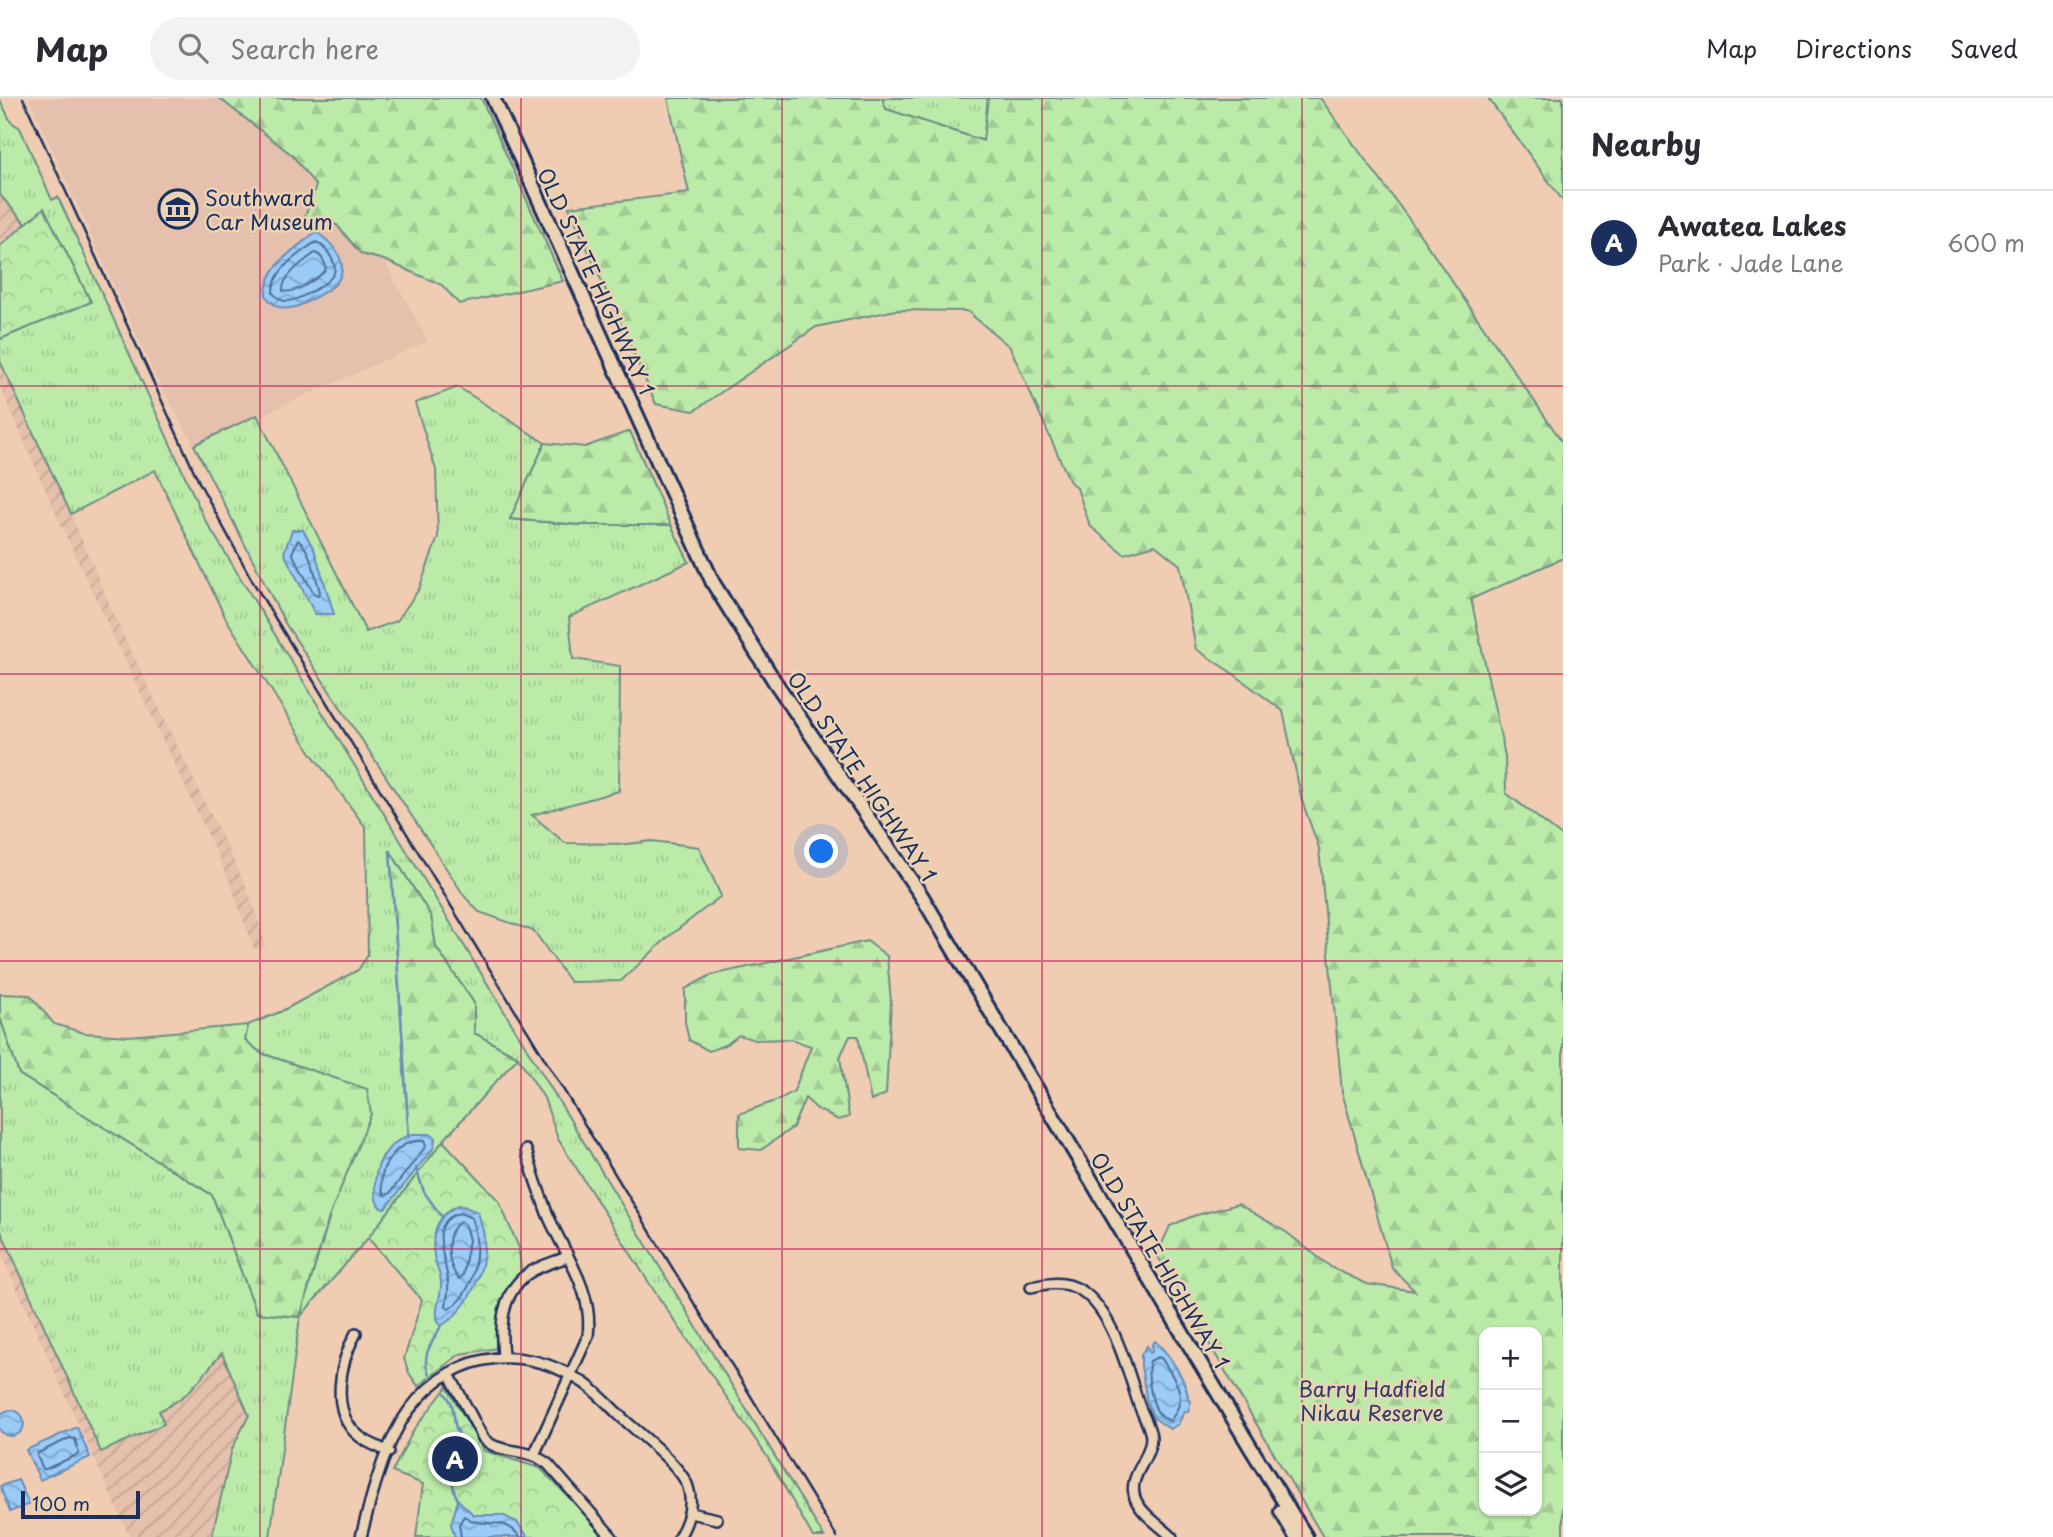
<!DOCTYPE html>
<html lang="en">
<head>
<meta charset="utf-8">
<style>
  :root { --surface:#fff; --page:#f2f2f3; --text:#2b2b33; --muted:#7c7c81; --line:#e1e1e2; --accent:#1b2f5e }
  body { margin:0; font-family:"Playpen Sans",sans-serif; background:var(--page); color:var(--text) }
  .controls { position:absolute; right:21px; bottom:21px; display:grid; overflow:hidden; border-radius:14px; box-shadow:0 2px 5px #0004 }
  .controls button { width:63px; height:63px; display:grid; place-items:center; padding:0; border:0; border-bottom:2px solid var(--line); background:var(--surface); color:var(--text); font:35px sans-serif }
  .scale { position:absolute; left:21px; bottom:18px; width:119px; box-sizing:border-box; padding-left:7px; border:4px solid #1b2f5e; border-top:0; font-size:19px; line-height:24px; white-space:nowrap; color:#1b2f5e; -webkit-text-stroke:5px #ecd3b4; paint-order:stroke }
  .you { position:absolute; left:822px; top:754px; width:24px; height:24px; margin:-18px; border:5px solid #fff; border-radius:50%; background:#1a73e8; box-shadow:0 0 0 10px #1a73e833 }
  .badge { display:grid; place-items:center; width:46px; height:46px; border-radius:50%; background:var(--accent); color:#fff; font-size:23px; font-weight:700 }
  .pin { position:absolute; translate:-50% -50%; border:4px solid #fff; box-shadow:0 2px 7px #0006 }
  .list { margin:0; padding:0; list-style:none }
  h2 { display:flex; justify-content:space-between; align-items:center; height:91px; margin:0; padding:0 28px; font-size:30px }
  h2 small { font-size:23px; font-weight:400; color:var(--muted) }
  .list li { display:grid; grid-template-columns:46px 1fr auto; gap:21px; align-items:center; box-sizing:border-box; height:105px; padding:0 28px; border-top:2px solid var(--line) }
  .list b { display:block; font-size:26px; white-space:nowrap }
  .list p { margin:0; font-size:23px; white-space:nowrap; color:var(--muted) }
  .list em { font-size:23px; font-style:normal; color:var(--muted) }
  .icon { flex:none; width:38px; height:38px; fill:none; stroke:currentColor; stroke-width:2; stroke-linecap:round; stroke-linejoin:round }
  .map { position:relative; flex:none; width:1563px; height:1439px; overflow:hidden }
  header { display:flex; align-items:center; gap:42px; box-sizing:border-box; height:98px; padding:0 35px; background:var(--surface); border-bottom:2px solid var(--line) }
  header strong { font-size:33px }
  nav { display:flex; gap:38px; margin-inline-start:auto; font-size:24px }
  .search { width:490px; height:63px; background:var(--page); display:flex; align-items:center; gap:18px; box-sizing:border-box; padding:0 24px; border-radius:38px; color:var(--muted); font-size:26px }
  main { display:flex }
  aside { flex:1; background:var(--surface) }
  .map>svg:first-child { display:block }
  .built { fill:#e5c0ac }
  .industrial { fill:url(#industrial-furrows) }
  .grass { fill:url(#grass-tufts); stroke:#6c8d84; stroke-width:2 }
  .forest { fill:url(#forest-firs); stroke:#6c8d84; stroke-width:2; fill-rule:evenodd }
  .park { fill:url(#park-crowns); stroke:#6c8d84; stroke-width:2 }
  .water { fill:url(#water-waves); stroke:#678dba; stroke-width:2 }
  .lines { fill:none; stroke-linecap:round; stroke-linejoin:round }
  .shore { stroke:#4e6e9b; stroke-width:2 }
  .stream { stroke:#678dba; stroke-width:2.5 }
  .minor-casing { stroke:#1b2f5e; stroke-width:14 }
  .secondary-casing { stroke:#1b2f5e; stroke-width:18 }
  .minor { stroke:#ecd3b4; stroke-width:9 }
  .secondary { stroke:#ecd3b4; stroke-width:12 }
  .rail { stroke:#1b2f5e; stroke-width:2.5 }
  .grid { fill:none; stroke:#c2185b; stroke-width:2; stroke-opacity:0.55 }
  .labels { text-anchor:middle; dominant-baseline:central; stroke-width:5; stroke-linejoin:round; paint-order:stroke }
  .poi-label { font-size:21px; fill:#1b2f5e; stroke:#ecd3b4; text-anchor:start }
  .street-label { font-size:21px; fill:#1b2f5e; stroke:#ecd3b4 }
  .park-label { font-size:21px; fill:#2b4266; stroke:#ecd3b4 }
</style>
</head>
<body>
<header>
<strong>Map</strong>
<div class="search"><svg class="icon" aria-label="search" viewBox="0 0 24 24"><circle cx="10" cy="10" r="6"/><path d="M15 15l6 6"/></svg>Search here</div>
<nav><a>Map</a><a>Directions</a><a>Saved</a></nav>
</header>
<main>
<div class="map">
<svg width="1563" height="1439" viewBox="0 0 1563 1439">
  <defs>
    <pattern id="industrial-furrows" width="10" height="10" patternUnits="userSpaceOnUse" patternTransform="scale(1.75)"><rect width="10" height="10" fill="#e5c0ac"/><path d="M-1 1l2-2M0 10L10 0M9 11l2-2" fill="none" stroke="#c4a596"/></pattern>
    <pattern id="grass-tufts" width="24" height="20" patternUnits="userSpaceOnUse" patternTransform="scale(1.75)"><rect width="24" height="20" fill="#bceba9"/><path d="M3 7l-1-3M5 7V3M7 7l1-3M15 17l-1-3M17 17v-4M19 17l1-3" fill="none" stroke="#a1ca94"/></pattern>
    <pattern id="forest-firs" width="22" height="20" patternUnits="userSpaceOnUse" patternTransform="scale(1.75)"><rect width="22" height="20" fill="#bceba9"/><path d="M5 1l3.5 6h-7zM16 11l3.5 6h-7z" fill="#a1ca94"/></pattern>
    <pattern id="park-crowns" width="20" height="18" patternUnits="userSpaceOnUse" patternTransform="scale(1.75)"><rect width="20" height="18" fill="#bceba9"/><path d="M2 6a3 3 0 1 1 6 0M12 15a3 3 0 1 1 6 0" fill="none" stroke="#a1ca94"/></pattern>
    <pattern id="water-waves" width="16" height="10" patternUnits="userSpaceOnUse" patternTransform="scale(1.75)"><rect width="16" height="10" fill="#9accf7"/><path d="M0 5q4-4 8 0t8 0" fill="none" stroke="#7da6cb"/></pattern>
  </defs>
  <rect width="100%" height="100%" fill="#f0cdb2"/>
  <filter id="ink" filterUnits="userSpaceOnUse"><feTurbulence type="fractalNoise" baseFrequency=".0143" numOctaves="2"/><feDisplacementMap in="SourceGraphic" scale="14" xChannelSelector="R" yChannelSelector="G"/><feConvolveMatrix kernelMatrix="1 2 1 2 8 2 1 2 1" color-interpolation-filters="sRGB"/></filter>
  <g filter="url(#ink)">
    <polygon class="built" points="29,0 219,0 292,57 316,88 304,121 337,127 361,156 384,162 428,243 194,347 156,280"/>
    <g class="industrial">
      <polygon points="0,97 26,126 0,148"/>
      <polygon points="0,263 71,416 119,528 245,786 255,811 266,849 254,852 229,782 59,423 0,289"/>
      <polygon points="0,1131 101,1354 163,1326 158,1313 182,1302 200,1284 221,1254 250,1317 232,1352 212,1439 130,1439 0,1154"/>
    </g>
    <g class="grass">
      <polygon points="882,0 988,0 984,43 886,11"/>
      <path d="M0 2 11 24 20 30 52 102 58 99 204 420 824 1439H813L768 1360 653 1191 558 1041 544 1000 518 959 474 935V905L436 849 431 818 391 754 409 1043 418 1075 368 1140 300 1219 270 1439 212 1438 232 1351 249 1317 222 1255C197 1283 194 1296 159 1313L164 1326 101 1354 0 1131V919L19 976 212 1097 257 1215 300 1219 367 992 261 955 245 942 248 927 280 914 358 872 368 857 366 730 309 652 225 519 155 372 71 416 0 263V241L91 204 44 110 26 126 0 97Z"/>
      <polygon points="458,289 545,345 510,421 581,427 671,427 689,464 569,519 573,561 620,568 619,693 532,717 565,745 627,746 652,743 699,749 721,798 668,839 621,883 570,884 534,833 479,814 465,799 285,525 194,347 257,317 366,534 397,523 419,491 438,439 436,372 415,305"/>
    </g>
    <g class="forest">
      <polygon points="219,0 481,0 563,183 459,206 442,187 384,162 361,156 337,127 304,121 316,88 292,57"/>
      <path d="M668 0H882L886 11 983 43 988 0H1320L1414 128 1563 345V460L1471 501 1505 658 1506 695 1563 739V1439H1323L1157 1157 1170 1128 1193 1118 1238 1106 1286 1134 1332 1170 1367 1186 1415 1193 1392 1170 1342 994 1319 750 1302 703 1283 613 1235 577 1196 551 1180 467 1155 447 1124 456 1090 428 1077 390 1070 384 1010 249 967 213 896 212 816 229 694 313 656 306 569 109 689 95ZM1484 1234H1537V1413H1484Z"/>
      <polygon points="1488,0 1563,0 1563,103"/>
      <polygon points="630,333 671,427 581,427 510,421 545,345 585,349"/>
      <polygon points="390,753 431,818 436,849 474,905 474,935 518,959 443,1043 418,1075 409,1043"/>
      <polygon points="867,843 887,858 891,904 886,996 871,1003 858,938 850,938 840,959 849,1019 838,1022 817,1011 805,1000 793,1029 761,1052 739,1050 739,1016 778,1002 794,993 811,948 790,941 755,942 739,937 727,946 709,953 689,942 685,924 685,891 711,877"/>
      <polygon points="0,896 30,897 54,926 84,935 129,938 248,927 245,942 261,955 367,991 371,1016 329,1119 300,1219 257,1215 212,1097 19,976 0,919"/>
    </g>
    <g class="park">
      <polygon points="44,110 91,204 0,241 0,148"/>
      <path d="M443 1043 499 1103 519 1150 521 1173C504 1197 495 1219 498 1250L460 1256 418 1288 409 1275 404 1261 422 1202 368 1140Z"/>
      <polygon points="447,1289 484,1353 540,1370 608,1439 416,1439 423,1386 392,1374 413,1333"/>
    </g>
    <g class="water">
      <path d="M316 134C332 144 351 165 337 184 331 191 322 195 314 200 305 205 294 212 283 210 276 209 270 204 266 198 265 168 295 151 316 134Z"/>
      <polygon points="292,432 303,432 314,451 334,516 315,516 284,455"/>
      <path d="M413 1036H430L435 1039 434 1049 385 1111 381 1110C376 1105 376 1101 375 1094 373 1067 386 1044 413 1036Z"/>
      <path d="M459 1107 478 1114C480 1123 484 1132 484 1141 486 1173 469 1211 441 1228 431 1217 442 1199 441 1185 441 1178 437 1170 435 1163 430 1140 435 1117 459 1107Z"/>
      <path d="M1155 1243C1168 1254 1188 1285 1188 1301L1191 1303 1188 1314 1185 1313 1178 1326 1170 1331 1154 1320 1147 1305 1141 1268V1256L1147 1248 1150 1255 1152 1254V1246Z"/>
      <circle cx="11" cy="1325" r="13"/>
      <polygon points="77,1329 90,1359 40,1382 26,1352"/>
      <polygon points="18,1382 29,1406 10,1414 0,1388"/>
      <polygon points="458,1402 474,1417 502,1417 517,1424 528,1439 455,1439 451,1426"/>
    </g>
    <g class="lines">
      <g class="shore">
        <path d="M316 144C323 147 327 152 331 159 334 164 336 169 334 175 330 185 298 203 287 203 281 204 277 200 273 195 272 173 299 155 316 144Z"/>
        <path d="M315 155C322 157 327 167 325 173 315 182 296 196 283 193 281 179 304 163 315 155Z"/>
        <path d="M298 442C311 452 315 477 320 494L318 498 314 496 292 455Z"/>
        <path d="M414 1043H424L426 1048 389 1096 384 1097C375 1074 392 1049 414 1043Z"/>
        <path d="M460 1115 472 1120C481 1149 477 1193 449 1211L446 1208C447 1201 449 1192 448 1185 448 1164 425 1124 460 1115Z"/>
        <path d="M460 1124 465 1127 469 1142 463 1177 459 1181C447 1168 443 1135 460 1124Z"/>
        <path d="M1158 1259 1162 1261C1176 1284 1190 1298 1170 1323 1165 1321 1160 1318 1157 1313 1151 1302 1146 1274 1150 1263Z"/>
        <polygon points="70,1340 75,1341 79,1356 46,1371 43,1371 37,1358 38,1355"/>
        <path d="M461 1439 459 1426 464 1418C485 1433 501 1415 520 1439"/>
      </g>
      <g class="stream">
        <polyline points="390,753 409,1039"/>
        <polyline points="416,1070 424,1094 442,1119"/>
        <path d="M429 1276C420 1257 433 1244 441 1228"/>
        <path d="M445 1295C454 1305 453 1314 455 1326 456 1332 460 1337 460 1342 463 1367 444 1375 458 1402"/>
      </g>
      <g class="minor-casing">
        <g id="minor">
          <path d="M526 1052C532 1073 539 1094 547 1115 564 1156 594 1192 588 1238L534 1357"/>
          <path d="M1031 1189C1045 1186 1060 1183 1074 1189 1110 1203 1127 1270 1138 1304 1141 1315 1150 1327 1151 1339 1151 1361 1127 1378 1135 1400 1141 1416 1161 1428 1172 1439"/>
          <path d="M356 1235C340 1264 329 1314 359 1338 367 1345 379 1349 389 1354"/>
          <path d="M503 1258C500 1229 501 1197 526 1177 537 1168 555 1164 567 1159"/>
          <path d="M449 1276 483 1340C496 1354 515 1351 532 1357 538 1359 543 1363 548 1366L612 1439"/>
          <polyline points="690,1415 717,1421"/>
          <path d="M361 1439C370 1403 382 1356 401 1324 444 1255 517 1241 584 1285 597 1294 608 1306 619 1317 637 1334 681 1367 688 1389 694 1407 688 1424 679 1439"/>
        </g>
      </g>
      <g class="secondary-casing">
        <g id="secondary">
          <polyline points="493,0 713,485 775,584 921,797 1252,1352 1306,1439"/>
          <polyline points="1281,1413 1296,1439"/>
        </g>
      </g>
      <use href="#minor" class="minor"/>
      <use href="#secondary" class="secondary"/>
      <polyline class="rail" points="23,0 199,384 253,484 837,1439"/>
    </g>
  </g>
  <path class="grid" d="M260 0V1439M521 0V1439M782 0V1439M1042 0V1439M1302 0V1439M0 288H1563M0 576H1563M0 863H1563M0 1151H1563"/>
  <defs>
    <g id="museum-ring" transform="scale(2.0125)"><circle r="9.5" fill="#ecd3b4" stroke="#1b2f5e" stroke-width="1.5"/><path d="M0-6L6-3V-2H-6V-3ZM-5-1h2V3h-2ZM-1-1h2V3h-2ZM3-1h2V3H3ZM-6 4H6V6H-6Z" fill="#1b2f5e"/></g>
  </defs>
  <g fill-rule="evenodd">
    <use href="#museum-ring" x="178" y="111"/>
  </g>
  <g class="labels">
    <g class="poi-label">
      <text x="205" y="99">Southward<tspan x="205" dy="24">Car Museum</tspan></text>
    </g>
    <g class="street-label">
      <text transform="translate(597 183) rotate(65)">OLD STATE HIGHWAY 1</text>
      <text transform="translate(863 678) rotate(56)">OLD STATE HIGHWAY 1</text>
      <text transform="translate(1161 1162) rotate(59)">OLD STATE HIGHWAY 1</text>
    </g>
    <g class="park-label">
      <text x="1372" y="1290">Barry Hadfield<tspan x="1372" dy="24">Nikau Reserve</tspan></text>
    </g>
  </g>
</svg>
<div class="controls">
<button>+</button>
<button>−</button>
<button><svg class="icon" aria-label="layers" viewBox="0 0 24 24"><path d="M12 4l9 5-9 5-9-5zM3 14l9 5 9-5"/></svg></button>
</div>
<div class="scale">100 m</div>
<div class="you"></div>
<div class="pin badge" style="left:455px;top:1361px">A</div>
</div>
<aside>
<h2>Nearby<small></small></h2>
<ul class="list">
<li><span class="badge">A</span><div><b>Awatea Lakes</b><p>Park · Jade Lane</p></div><em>600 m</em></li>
</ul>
</aside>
</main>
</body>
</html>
